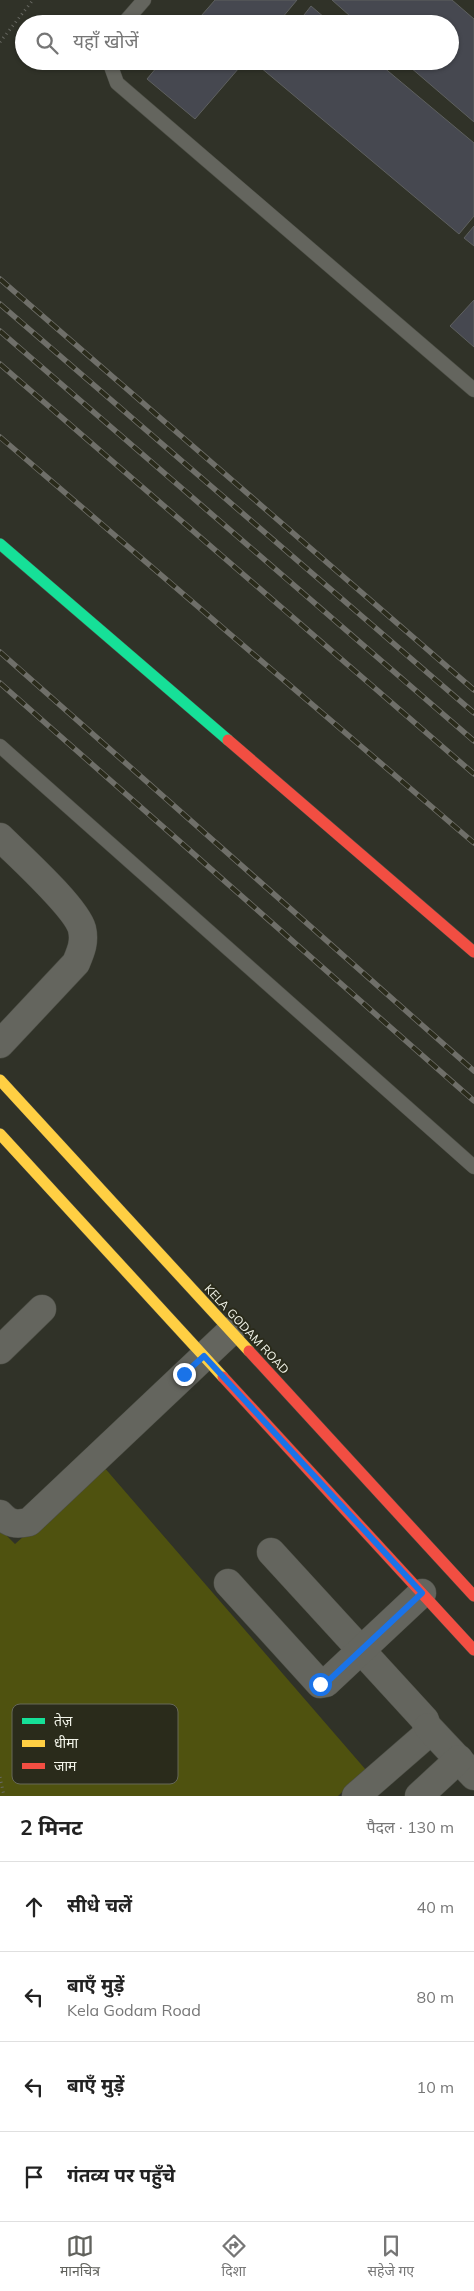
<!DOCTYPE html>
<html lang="hi">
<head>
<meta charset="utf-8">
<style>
  :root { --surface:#fff; --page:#f2f2f2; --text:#222; --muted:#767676; --line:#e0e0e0; --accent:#61625d }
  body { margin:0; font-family:Mulish,"Noto Sans Devanagari",sans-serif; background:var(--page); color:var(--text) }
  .stop { position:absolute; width:15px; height:15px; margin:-11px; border:4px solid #1a73e8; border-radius:50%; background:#fff }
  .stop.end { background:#1a73e8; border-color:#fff; box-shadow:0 1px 5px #0008 }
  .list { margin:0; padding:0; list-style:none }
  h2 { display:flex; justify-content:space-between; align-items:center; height:65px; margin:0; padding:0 20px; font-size:21px }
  h2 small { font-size:16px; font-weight:400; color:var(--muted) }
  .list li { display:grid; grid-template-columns:32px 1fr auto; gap:15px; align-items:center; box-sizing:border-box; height:90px; padding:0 20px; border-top:1px solid var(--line) }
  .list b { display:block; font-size:19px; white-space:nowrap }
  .list p { margin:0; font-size:16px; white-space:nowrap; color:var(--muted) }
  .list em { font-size:16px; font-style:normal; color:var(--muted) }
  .icon { flex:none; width:28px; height:28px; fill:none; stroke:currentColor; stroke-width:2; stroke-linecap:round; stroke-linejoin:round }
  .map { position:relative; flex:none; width:474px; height:1796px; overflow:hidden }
  .search { position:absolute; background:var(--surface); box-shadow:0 1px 4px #0004; left:15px; right:15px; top:15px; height:55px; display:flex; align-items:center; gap:12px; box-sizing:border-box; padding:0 18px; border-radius:28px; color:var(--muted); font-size:19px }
  .sheet { height:425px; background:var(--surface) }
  nav { display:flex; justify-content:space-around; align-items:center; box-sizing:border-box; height:70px; border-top:1px solid var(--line); background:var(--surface); font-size:14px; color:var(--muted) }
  nav a { display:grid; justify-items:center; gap:2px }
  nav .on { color:var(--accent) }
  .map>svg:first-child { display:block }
  .green { fill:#4f520f }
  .building { fill:#464850; stroke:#5e605f }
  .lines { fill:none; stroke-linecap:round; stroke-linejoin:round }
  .lane-casing { stroke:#4c4e45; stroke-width:15 }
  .street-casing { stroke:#4c4e45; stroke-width:29 }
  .fast-casing { stroke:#4c4e45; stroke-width:12 }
  .slow-casing { stroke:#4c4e45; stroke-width:12 }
  .jam-casing { stroke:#4c4e45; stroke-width:12 }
  .path { stroke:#676862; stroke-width:3; stroke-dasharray:1 4; stroke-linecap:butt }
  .lane { stroke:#64655e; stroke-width:14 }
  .street { stroke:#64655e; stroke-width:28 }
  .fast { stroke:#16e098; stroke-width:11 }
  .slow { stroke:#ffcf43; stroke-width:11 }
  .jam { stroke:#f24e42; stroke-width:11 }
  .rail-casing { stroke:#6f6f69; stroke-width:5.5 }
  .rail { stroke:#2a2b1b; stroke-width:4; stroke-dasharray:11; stroke-linecap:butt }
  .route { stroke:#1a73e8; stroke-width:6 }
  .labels { text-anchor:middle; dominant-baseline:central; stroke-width:4; stroke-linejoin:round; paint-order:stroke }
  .street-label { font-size:12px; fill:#f3f5ea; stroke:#2a2b1b }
  .key { fill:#2a2b1b; stroke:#666859; stroke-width:1 }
  .key-label { font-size:14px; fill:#f3f5ea }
</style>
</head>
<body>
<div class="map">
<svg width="474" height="1796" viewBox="0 0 474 1796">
  <rect width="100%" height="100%" fill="#303228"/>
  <polygon class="green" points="103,1466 366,1770 338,1796 0,1796 0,1529 15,1544"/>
  <g class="building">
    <polygon points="215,0 297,0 277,24 194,24"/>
    <polygon points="332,0 452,0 474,19 474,122 403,61 450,61 450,24 359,24"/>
    <polygon points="311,6 332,24 297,24"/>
    <polygon points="162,61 245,61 195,119 147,79"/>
    <polygon points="265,61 376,61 474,143 474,216 459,234 260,67"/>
    <polygon points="474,226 474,246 464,238"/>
    <polygon points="474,300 474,347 450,326"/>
  </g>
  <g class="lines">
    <g class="lane-casing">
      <g id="lane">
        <polyline points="123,24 144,0"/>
        <polyline points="109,61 117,83 474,390"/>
        <polyline points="0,746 474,1167"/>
      </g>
    </g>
    <g class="street-casing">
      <g id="street">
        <path d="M0 837C19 856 76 907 82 929 85 942 81 951 76 963L0 1044"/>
        <polyline points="0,1350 42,1309"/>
        <path d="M0 1514C9 1524 16 1525 29 1522L231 1331"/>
        <polyline points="271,1552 425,1720 428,1732 425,1736 356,1796"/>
        <polyline points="228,1583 320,1684 326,1683 422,1593"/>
        <polyline points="428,1727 474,1776"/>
        <polyline points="419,1796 459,1759"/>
      </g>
    </g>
    <g class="fast-casing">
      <polyline id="fast" points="0,544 228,740"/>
    </g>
    <g class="slow-casing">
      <g id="slow">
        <polyline points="0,1080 249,1351"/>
        <polyline points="0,1134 223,1377"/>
      </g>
    </g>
    <g class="jam-casing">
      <g id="jam">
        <polyline points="228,740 474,952"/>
        <polyline points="249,1351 474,1596"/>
        <polyline points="223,1377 474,1650"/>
      </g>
    </g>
    <g class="path">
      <polyline points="0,42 33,0"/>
      <polyline points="0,1777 4,1796"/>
    </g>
    <use href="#lane" class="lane"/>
    <use href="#street" class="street"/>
    <use href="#fast" class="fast"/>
    <use href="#slow" class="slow"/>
    <use href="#jam" class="jam"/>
    <g class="rail-casing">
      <g id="rail">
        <polyline points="0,279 474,690"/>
        <polyline points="0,304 474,713"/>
        <polyline points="0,331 474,741"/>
        <polyline points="0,364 474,774"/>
        <polyline points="0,437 474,843"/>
        <polyline points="0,652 474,1071"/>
        <polyline points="0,683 474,1101"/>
      </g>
    </g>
    <use href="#rail" class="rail"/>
  </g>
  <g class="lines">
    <polyline class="route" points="184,1374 204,1356 422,1593 326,1683 320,1684"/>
  </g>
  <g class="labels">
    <g class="street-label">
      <text transform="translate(247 1329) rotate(47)">KELA GODAM ROAD</text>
    </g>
  </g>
  <rect x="12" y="1704" width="166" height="80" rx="8" class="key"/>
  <rect x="22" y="1718" width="23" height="6" fill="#16e098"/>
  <rect x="22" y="1740" width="23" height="7" fill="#ffcf43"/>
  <rect x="22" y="1763" width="23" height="6" fill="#f24e42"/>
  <g class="key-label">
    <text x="54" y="1726">तेज़</text>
    <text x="54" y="1748">धीमा</text>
    <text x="54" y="1771">जाम</text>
  </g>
</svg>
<div class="stop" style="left:320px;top:1684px"></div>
<div class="stop end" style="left:184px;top:1374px"></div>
<div class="search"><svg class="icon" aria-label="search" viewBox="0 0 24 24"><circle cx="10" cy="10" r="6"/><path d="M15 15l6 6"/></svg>यहाँ खोजें</div>
</div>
<section class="sheet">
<h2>2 मिनट<small>पैदल · 130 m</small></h2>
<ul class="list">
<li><svg class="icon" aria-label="ahead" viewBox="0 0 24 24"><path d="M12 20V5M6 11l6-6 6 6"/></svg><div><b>सीधे चलें</b></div><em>40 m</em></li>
<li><svg class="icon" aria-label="left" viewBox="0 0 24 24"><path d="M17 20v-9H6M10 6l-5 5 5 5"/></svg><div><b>बाएँ मुड़ें</b><p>Kela Godam Road</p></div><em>80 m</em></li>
<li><svg class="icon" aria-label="left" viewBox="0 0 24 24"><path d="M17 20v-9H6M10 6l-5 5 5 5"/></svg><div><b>बाएँ मुड़ें</b></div><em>10 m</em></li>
<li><svg class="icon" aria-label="arrive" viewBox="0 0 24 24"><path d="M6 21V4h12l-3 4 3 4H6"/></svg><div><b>गंतव्य पर पहुँचे</b></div></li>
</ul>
</section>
<nav>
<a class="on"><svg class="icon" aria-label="map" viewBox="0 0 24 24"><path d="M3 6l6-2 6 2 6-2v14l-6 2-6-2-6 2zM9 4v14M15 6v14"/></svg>मानचित्र</a>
<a><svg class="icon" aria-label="directions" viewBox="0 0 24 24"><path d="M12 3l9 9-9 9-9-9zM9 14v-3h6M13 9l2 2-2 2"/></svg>दिशा</a>
<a><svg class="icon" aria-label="saved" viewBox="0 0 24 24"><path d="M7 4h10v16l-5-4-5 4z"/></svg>सहेजे गए</a>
</nav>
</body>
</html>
